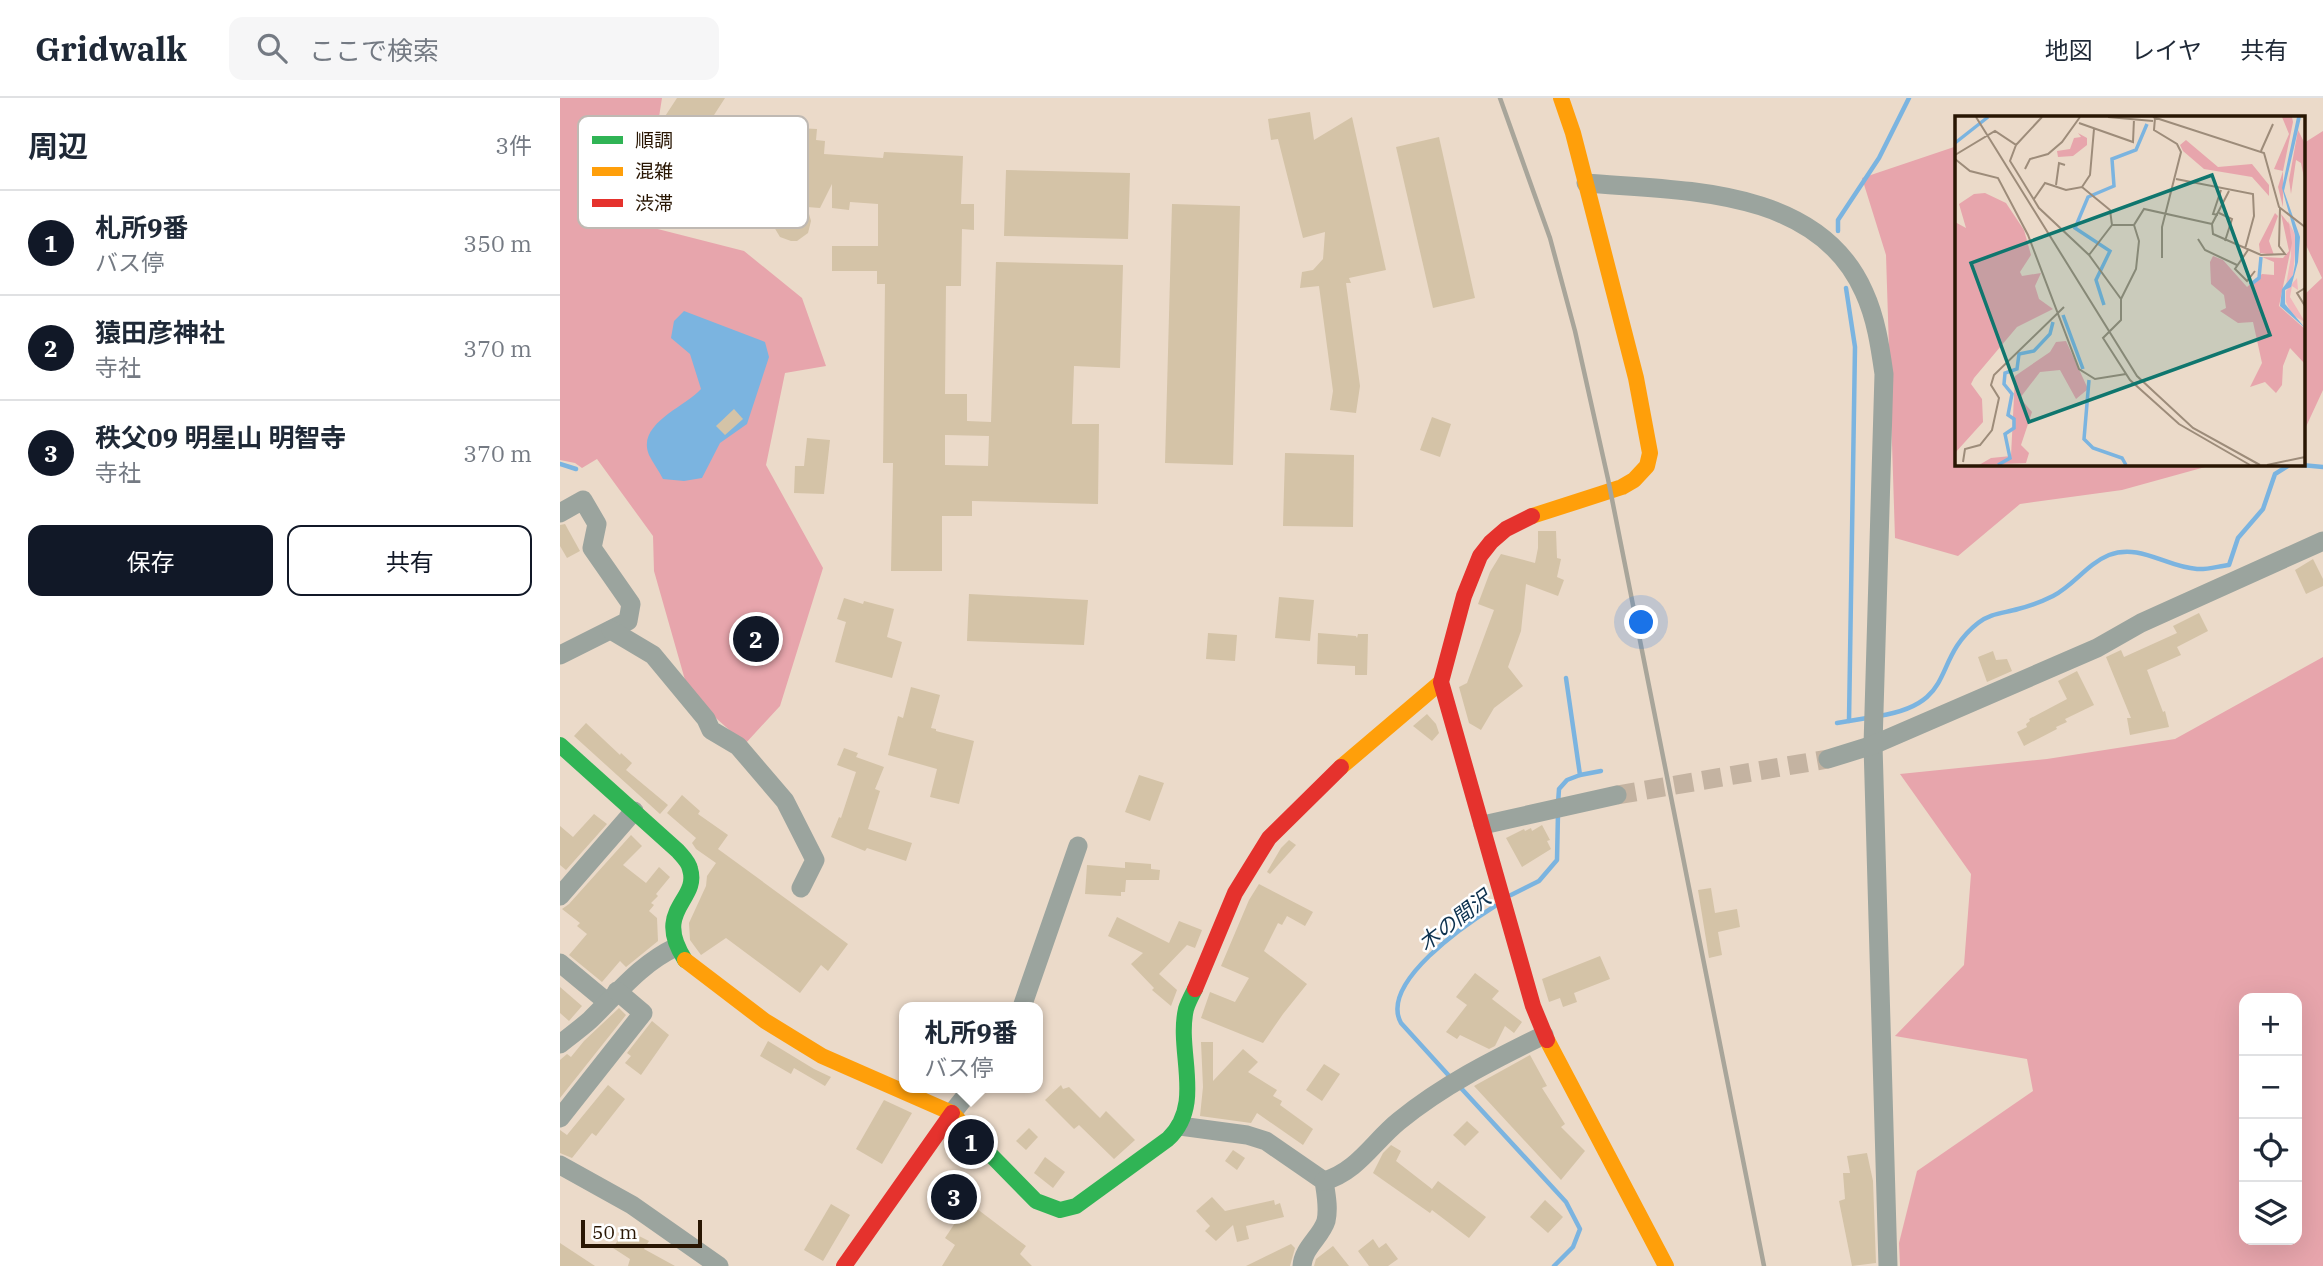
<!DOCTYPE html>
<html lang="ja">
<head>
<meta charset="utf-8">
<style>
  :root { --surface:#fff; --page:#f6f6f7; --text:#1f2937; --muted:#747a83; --line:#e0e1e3; --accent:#111827 }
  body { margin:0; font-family:"IBM Plex Serif","Noto Sans JP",serif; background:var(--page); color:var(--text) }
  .controls { position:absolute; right:21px; bottom:21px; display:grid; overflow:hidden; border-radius:14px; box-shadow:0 7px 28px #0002 }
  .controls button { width:63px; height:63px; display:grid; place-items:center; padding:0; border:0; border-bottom:2px solid var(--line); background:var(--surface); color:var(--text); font:35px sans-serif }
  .scale { position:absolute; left:21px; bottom:18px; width:121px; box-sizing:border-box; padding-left:7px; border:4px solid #291603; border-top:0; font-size:19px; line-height:24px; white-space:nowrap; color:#291603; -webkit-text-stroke:5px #fff; paint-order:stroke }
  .you { position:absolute; left:1082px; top:525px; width:24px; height:24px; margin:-18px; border:5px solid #fff; border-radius:50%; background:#1a73e8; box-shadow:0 0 0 10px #1a73e833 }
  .badge { display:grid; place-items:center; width:46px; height:46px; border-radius:50%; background:var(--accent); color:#fff; font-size:23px; font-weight:700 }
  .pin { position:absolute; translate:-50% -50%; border:4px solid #fff; box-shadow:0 2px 7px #0006 }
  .popup { position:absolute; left:339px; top:904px; width:144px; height:91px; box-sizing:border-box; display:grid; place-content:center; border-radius:14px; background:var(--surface); filter:drop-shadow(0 2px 5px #0005); font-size:23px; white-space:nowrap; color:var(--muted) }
  .popup b { font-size:26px; color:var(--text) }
  .popup::after { content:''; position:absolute; left:50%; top:100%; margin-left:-14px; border:14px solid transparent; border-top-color:var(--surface) }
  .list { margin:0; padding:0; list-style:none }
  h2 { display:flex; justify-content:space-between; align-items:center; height:91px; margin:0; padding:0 28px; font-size:30px }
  h2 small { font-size:23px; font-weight:400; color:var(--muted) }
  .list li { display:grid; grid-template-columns:46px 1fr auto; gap:21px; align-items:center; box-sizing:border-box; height:105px; padding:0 28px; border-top:2px solid var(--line) }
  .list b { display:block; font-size:26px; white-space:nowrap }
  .list p { margin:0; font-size:23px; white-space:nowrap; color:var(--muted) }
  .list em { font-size:23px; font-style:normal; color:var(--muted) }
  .actions { display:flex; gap:14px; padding:21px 28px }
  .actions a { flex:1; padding:16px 0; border:2px solid var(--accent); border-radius:14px; text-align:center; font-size:24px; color:var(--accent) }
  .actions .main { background:var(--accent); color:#fff }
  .icon { flex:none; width:38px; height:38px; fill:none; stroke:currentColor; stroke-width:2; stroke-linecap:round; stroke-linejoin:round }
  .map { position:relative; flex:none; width:1763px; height:1168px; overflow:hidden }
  header { display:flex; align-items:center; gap:42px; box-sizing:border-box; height:98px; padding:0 35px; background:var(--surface); border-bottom:2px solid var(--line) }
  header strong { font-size:33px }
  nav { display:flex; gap:38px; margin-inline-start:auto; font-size:24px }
  .search { width:490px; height:63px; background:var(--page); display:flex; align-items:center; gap:18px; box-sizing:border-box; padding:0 24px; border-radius:14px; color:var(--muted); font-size:26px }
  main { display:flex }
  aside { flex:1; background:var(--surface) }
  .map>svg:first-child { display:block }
  .forest { fill:#e7a5ac; fill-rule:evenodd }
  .water { fill:#7bb4e0 }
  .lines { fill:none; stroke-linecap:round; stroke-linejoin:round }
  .stream { stroke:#7bb4e0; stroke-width:4.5 }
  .building { fill:#d4c3a7; fill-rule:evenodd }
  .street-tunnel { stroke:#c4b3a1; stroke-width:19; stroke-dasharray:19 10; stroke-linecap:butt }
  .street { stroke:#9ba49e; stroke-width:19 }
  .fast { stroke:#30b455; stroke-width:16 }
  .slow { stroke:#ff9f0a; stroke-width:16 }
  .jam { stroke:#e5322d; stroke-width:16 }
  .rail { stroke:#a8a59a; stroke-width:4.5 }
  .labels { text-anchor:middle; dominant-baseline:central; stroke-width:5; stroke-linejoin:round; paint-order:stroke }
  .water-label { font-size:21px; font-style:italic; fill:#0d324f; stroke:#fff }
  .inset-river { fill:none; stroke:#7bb4e0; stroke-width:3.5 }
  .inset-road { fill:none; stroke:#9d8c7a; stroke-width:2 }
  .view { fill:#0f766e; fill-opacity:0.15; stroke:#0f766e; stroke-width:3.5 }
  .inset-edge { fill:none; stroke:#291603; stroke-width:3.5 }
  .key { fill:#fff; stroke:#bfb9b3; stroke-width:2 }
  .key-label { font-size:19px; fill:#291603 }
</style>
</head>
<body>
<header>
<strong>Gridwalk</strong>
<div class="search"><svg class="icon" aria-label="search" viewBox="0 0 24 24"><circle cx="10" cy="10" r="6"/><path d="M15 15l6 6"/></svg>ここで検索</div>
<nav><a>地図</a><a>レイヤ</a><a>共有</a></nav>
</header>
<main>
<aside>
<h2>周辺<small>3件</small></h2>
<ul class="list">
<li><span class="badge">1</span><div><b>札所9番</b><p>バス停</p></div><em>350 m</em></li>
<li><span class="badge">2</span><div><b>猿田彦神社</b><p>寺社</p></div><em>370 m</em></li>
<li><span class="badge">3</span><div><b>秩父09 明星山 明智寺</b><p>寺社</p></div><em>370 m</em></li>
</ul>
<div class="actions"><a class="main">保存</a><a>共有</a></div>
</aside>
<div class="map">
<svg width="1763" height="1168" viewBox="0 0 1763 1168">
  <rect width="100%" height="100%" fill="#ebdac9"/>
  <g class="forest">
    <polygon points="0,0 102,0 82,127 184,153 242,200 266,268 225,275 206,367 263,470 220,608 185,646 129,596 94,473 93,438 37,361 22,370 15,365 0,362"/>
    <polygon points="1763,33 1763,292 1744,333 1744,197 1762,180 1744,143 1744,45"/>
    <polygon points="1397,48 1397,366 1656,366 1562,392 1460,406 1398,458 1335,440 1326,157 1302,80"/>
    <path d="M1763 559V1168H1340L1339 1145 1357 1073 1473 993 1467 961 1335 938 1404 867 1411 776 1340 676 1487 661 1615 641ZM1737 900V1142H1684V900Z"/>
  </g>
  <path class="water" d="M124 213 205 244 209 259 187 326 160 345 142 380 124 383 103 381C99 373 93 365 89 357 76 326 125 309 141 291L130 256 111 240 114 223Z"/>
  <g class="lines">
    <g class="stream">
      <polyline points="1278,133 1278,122 1319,60 1349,0"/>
      <polyline points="1286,190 1295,249 1289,623"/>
      <polyline points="0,366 16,371"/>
      <path d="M1319 618C1399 605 1370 563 1418 525 1430 515 1445 515 1458 511 1470 508 1483 503 1493 498 1514 487 1527 466 1549 457 1580 445 1606 469 1637 471 1647 472 1659 468 1669 467L1678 440 1703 411 1715 376 1731 366 1763 369"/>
      <polyline points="1277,625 1307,620"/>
      <polyline points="1020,677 1041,673"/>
      <polyline points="998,706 999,691 1007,682 1020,677 1006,580"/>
      <polyline points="951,797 979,783 997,762 998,715"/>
      <path d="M891 980 841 925C819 885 906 826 935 808"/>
      <polyline points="900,989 1006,1104 1020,1131 1013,1149 994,1168"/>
    </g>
  </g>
  <g class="building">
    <polygon points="117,0 165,0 145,31 129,20 116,40 98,29"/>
    <polygon points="750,14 754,42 792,19 826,172 789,180 791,185 786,185 800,288 796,315 770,312 773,293 759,188 740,190 742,174 753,172 763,161 765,134 743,140 718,41 711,42 708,21"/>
    <path d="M237 30 257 31 256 42 265 43 264 56 323 60 324 54 403 58 401 106H414V132L402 131 401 188H386L385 296H407V323L431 324 436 164 563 167 560 270 514 268 512 326H539L538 406 412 403V418H382V473H331L333 365H323L325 186H317V173H272V148H318V106L290 104 289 112 272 110V86L260 110 247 109 251 123 248 135 237 143H231L220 139 214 129 215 117 243 92 204 87 199 83 196 71 200 60 210 54 235 59ZM385 337 429 338 428 368 385 367Z"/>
    <polygon points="879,39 915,200 873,210 836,49"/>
    <polygon points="92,53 150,61 144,119 88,113"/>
    <polygon points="446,72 570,75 568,141 444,138"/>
    <polygon points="612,106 680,108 673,367 605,365"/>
    <polygon points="174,311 183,321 165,337 156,328"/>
    <polygon points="872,319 891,326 880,359 860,352"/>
    <polygon points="247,340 270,342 264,396 234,395 235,368 244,368"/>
    <polygon points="725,355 794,357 793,429 723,428"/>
    <polygon points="5,426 20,453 7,460 0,448 0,427"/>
    <polygon points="978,433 996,433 997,460 1001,461 997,479 1004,482 998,498 966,486 961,533 948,569 963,588 934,610 921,632 909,625 899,589 907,585 934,512 918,506 930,474 941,456 975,465 978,450"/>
    <polygon points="1753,461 1763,481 1763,488 1746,496 1735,472"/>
    <polygon points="409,496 528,502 524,547 407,543"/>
    <polygon points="719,499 754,502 750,543 715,540"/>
    <polygon points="284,500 303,506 304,503 334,511 327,539 342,544 332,580 275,564 286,524 277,521"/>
    <polygon points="1639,515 1648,533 1617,549 1621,557 1587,572 1603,614 1605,613 1609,629 1570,637 1567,620 1571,620 1546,559 1561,552 1564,559 1617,535 1613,528"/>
    <polygon points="648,535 677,537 675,563 646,561"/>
    <polygon points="758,535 796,538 797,540 798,536 808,536 807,577 795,577 795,568 757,566"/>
    <polygon points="1433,553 1436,562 1447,561 1452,573 1427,584 1418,559"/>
    <polygon points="1517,573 1534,607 1505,621 1507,624 1496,629 1497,631 1464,648 1457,634 1467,629 1466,626 1470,623 1469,621 1507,601 1498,583"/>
    <polygon points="351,589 380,597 371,630 376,631 376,633 414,643 399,706 370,699 377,671 328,657 338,618 343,620"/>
    <polygon points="867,616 876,626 879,635 872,643 853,628"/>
    <polygon points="26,625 60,657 61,655 72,665 66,672 108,707 100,716 14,638"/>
    <polygon points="284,650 298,655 296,659 324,669 315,691 320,693 308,731 352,745 346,763 307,750 305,753 271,739 279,719 281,720 296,674 277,667"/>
    <polygon points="579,677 604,685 590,723 565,714"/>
    <polygon points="122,697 140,713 138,716 168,737 158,751 288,846 268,873 261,867 240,895 166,840 141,857 130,842 129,825 146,788 147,778 156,765 136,751 132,745 136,740 107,715"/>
    <polygon points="34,716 47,726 6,772 0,767 0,728 13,739"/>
    <polygon points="982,727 990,742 987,743 991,751 962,769 946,740 964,731 965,733 971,730 972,733"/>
    <polygon points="71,737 82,748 63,767 86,785 99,769 110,779 96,796 98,798 91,805 94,807 89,813 97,820 98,843 66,869 60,863 42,884 9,857 27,836 17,828 20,825 2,811 9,806"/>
    <polygon points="729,742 736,747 710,776 707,774 721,750"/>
    <polygon points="565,764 591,766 591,771 600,772 599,782 566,782 565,794 561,794 561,798 525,796 527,767 565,770"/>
    <polygon points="699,786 753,814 745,828 727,818 722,827 718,825 704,853 747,886 723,916 703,945 641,920 650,894 675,904 689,880 661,868 689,802"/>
    <polygon points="1151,790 1155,815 1177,811 1180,829 1158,834 1162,857 1149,860 1138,792"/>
    <polygon points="557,819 609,845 619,823 642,832 635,850 627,847 599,876 617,892 611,908 592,892 594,890 571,866 583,855 548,838"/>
    <polygon points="1040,858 1050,881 1014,895 1017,904 1003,909 1000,900 989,904 982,881"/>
    <polygon points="915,875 939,893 932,901 962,924 954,935 945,928 935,948 929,951 900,937 897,941 886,934 907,907 896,899"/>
    <polygon points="0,889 22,908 9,923 0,915"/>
    <polygon points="59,910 66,917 0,1000 0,962 7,956 11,959 24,943"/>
    <polygon points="92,923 109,937 81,977 65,965 71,958 67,955"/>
    <polygon points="208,943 254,971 271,979 265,988 234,970 231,976 200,958"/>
    <polygon points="641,944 653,944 653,983 683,951 698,964 688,974 717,992 713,998 722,1003 720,1007 753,1031 743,1047 697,1015 691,1025 640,1018 643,989"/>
    <polygon points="970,957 987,988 982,990 1005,1026 1001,1029 1025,1053 1001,1082 914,988"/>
    <polygon points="764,966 780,976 762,1003 746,992"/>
    <polygon points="48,987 65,1001 36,1038 32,1035 12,1060 0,1055 0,1032 7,1037"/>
    <polygon points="501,987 503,991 509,989 540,1020 546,1013 575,1042 554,1061 519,1027 514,1031 485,1002"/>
    <polygon points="324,1002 352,1015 322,1066 296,1051"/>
    <polygon points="907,1023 919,1034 905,1048 893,1037"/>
    <polygon points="469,1030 478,1039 466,1052 456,1043"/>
    <polygon points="831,1047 841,1053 836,1063 872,1091 878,1083 926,1119 909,1140 872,1112 870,1115 813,1075 823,1055"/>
    <polygon points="673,1052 685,1060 677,1072 665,1063"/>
    <polygon points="1307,1055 1313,1083 1316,1165 1292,1168 1279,1103 1285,1101 1283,1075 1290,1075 1287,1058"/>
    <polygon points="485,1059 505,1074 493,1090 474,1075"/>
    <polygon points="385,1080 405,1093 404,1101 466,1148 460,1156 472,1168 382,1168 395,1147 385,1140 399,1119 382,1104"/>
    <polygon points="652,1099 665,1113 714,1102 715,1107 720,1105 724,1119 686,1128 689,1141 677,1144 673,1127 656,1143 645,1133 650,1128 636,1113"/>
    <polygon points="985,1102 1003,1119 988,1135 970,1119"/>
    <polygon points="271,1106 290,1117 263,1163 244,1152"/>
    <polygon points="65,1131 89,1143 84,1151 115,1168 68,1168 70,1161 53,1150"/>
    <polygon points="813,1141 819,1150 826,1145 838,1161 828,1168 809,1168 798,1153"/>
    <polygon points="0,1145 35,1168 0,1168"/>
    <polygon points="731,1146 735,1150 730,1168 686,1168"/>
    <polygon points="773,1148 789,1168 754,1168 756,1161"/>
  </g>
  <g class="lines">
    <polyline class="street-tunnel" points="1057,697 1268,661"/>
    <g class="street">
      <path d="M1026 85C1122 93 1258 89 1304 194 1316 220 1320 248 1324 276L1313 647 1328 1168"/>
      <polyline points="0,415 23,402 37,426 32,450 71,506 68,523 0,557"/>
      <polyline points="51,532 93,557 146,621 151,632 178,648 225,703 255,762 241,790"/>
      <polyline points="1268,661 1313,647 1537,550 1581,525 1763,443"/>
      <polyline points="923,727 1057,697"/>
      <polyline points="0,798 74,713"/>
      <polyline points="0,865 47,904"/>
      <polyline points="462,909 518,748"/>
      <path d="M0 946C10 938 20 931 30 922 58 895 80 866 116 849"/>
      <polyline points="392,1015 412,990"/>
      <polyline points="0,1020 83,915 57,893"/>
      <path d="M620 1028 687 1037 706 1043 764 1083C766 1096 769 1110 766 1123 761 1139 743 1150 742 1168"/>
      <polyline points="0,1067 72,1107 159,1168"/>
      <path d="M764 1083C798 1073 813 1044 839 1023 883 987 933 962 984 937"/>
    </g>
    <g class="fast">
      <path d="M0 647 118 753C122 758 129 764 130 771 140 803 92 811 125 862"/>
      <path d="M423 1049 476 1103 500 1112 516 1108 608 1041C645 1006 616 954 626 911 628 904 632 897 635 891"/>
    </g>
    <g class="slow">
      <polyline points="972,418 1062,389 1074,382 1087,368 1090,355 1076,280 1013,35 1001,0"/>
      <polyline points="781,669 881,584"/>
      <polyline points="125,862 205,923 262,958 392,1015 423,1049"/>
      <polyline points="987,942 1106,1168"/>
    </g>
    <g class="jam">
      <polyline points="972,418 946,431 931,444 920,458 904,498 881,584 973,908 987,942"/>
      <polyline points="635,891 675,795 709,740 781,669"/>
      <polyline points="284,1168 392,1015"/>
    </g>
    <polyline class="rail" points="940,0 990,140 1015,233 1048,381 1204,1168"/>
  </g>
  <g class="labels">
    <g class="water-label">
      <text transform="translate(894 822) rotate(-37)">木の間沢</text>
    </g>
  </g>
  <g transform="translate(1395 18)">
    <rect width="350" height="350" fill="#ebdac9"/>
    <path d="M333 105 340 118V137L338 159 331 169 336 140ZM342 162 343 174 337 170 335 181 350 206 337 199 331 186V175Z" fill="#f1b7bb"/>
    <path d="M327 1H337L338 6 328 55V91L323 71 328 55 319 53 334 18ZM343 14 350 28V66L346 47 341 44 336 78 334 64ZM123 17 132 22V29L118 40 103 41 102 35 115 33 119 22 126 21ZM231 24 263 51 297 48 314 69V80L297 61 249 53 228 35 225 29ZM30 77 51 87 69 114 76 139 65 156 67 160 86 157 80 170 84 183 98 193 62 211 19 262 16 268 27 283 28 306 0 337V106L11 112 4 88 19 78ZM320 97 323 100 314 125 319 139 305 137 304 128ZM326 98 334 108 337 127 324 190 350 213V248L335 232 328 250 327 269 321 277 310 266 295 271 307 247 298 206 283 207 265 195 271 192 269 179 256 168 255 146 258 140 268 144 292 171 307 158 319 159V146L307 141 328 142 334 135ZM111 225 133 273 121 283 105 254 85 256 65 282 77 296 66 329 74 337 71 347 24 349 36 342 56 340 60 260 95 236 101 226Z" fill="#e7a5ac"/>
    <path d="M342 1H346L329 75 345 121 343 146 336 171 330 174V188L350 212 325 190 327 173 338 159 340 148V119L327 72Z" fill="#7bb4e0"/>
    <path class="inset-river" d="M0 27 33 1M295 169 304 162 306 141M149 189 141 164 155 135 120 112 133 81 159 70 157 43 181 34 192 8M108 199 128 253M134 264 129 323 138 332 167 342 171 349M43 349 55 342 50 318 59 312V303L53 299 57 278 49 268 50 257 62 253 64 238 79 235 95 218 98 206"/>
    <path class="inset-road" d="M21 1 182 260 238 312 305 349M153 1 198 5M198 1 309 37 324 91 350 111M200 2 199 14 222 28 226 36 207 111V142M124 7 178 26 179 3M61 29 87 1M306 35 318 8M0 39 40 15 61 29 55 45 84 92 134 139 166 183V204L148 222 175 264 224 308 295 349M0 43 15 55 43 62 73 119 124 253 140 263 171 258M70 53 75 43 93 38 107 26 125 1M221 63 298 78 299 100 290 133M101 69 104 47 110 49M127 71 135 59 139 13M274 75 257 108 258 118 306 139 330 138 324 130 325 92M79 83 90 67 111 74 127 71 155 94 157 109 134 139M264 97 277 103 270 125M263 99 258 98 266 74M157 109H179M243 123 250 134 282 149M293 134 280 153 292 165 300 155M350 172 342 177 350 190M166 183 181 153 184 125 179 109 189 93 257 108M8 346 10 333 25 329 37 314 44 282 36 269 39 259 109 191M312 349 350 341"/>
    <path class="view" d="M257 59 315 219 74 306 16 147Z"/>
    <rect width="350" height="350" class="inset-edge"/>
  </g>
  <rect x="18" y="18" width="230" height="112" rx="10" class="key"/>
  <rect x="32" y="38" width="31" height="8" fill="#30b455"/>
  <rect x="32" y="69" width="31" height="9" fill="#ff9f0a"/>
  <rect x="32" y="101" width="31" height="8" fill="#e5322d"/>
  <g class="key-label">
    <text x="75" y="49">順調</text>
    <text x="75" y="80">混雑</text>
    <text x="75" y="112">渋滞</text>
  </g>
</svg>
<div class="controls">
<button>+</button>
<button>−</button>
<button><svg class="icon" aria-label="locate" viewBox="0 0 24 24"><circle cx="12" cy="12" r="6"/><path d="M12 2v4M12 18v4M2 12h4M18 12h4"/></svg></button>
<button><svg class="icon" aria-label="layers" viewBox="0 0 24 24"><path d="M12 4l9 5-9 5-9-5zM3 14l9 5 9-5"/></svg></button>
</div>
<div class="scale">50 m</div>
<div class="you"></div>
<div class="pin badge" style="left:411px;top:1044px">1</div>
<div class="popup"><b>札所9番</b>バス停</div>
<div class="pin badge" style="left:196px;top:541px">2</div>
<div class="pin badge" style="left:394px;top:1099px">3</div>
</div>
</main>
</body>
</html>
